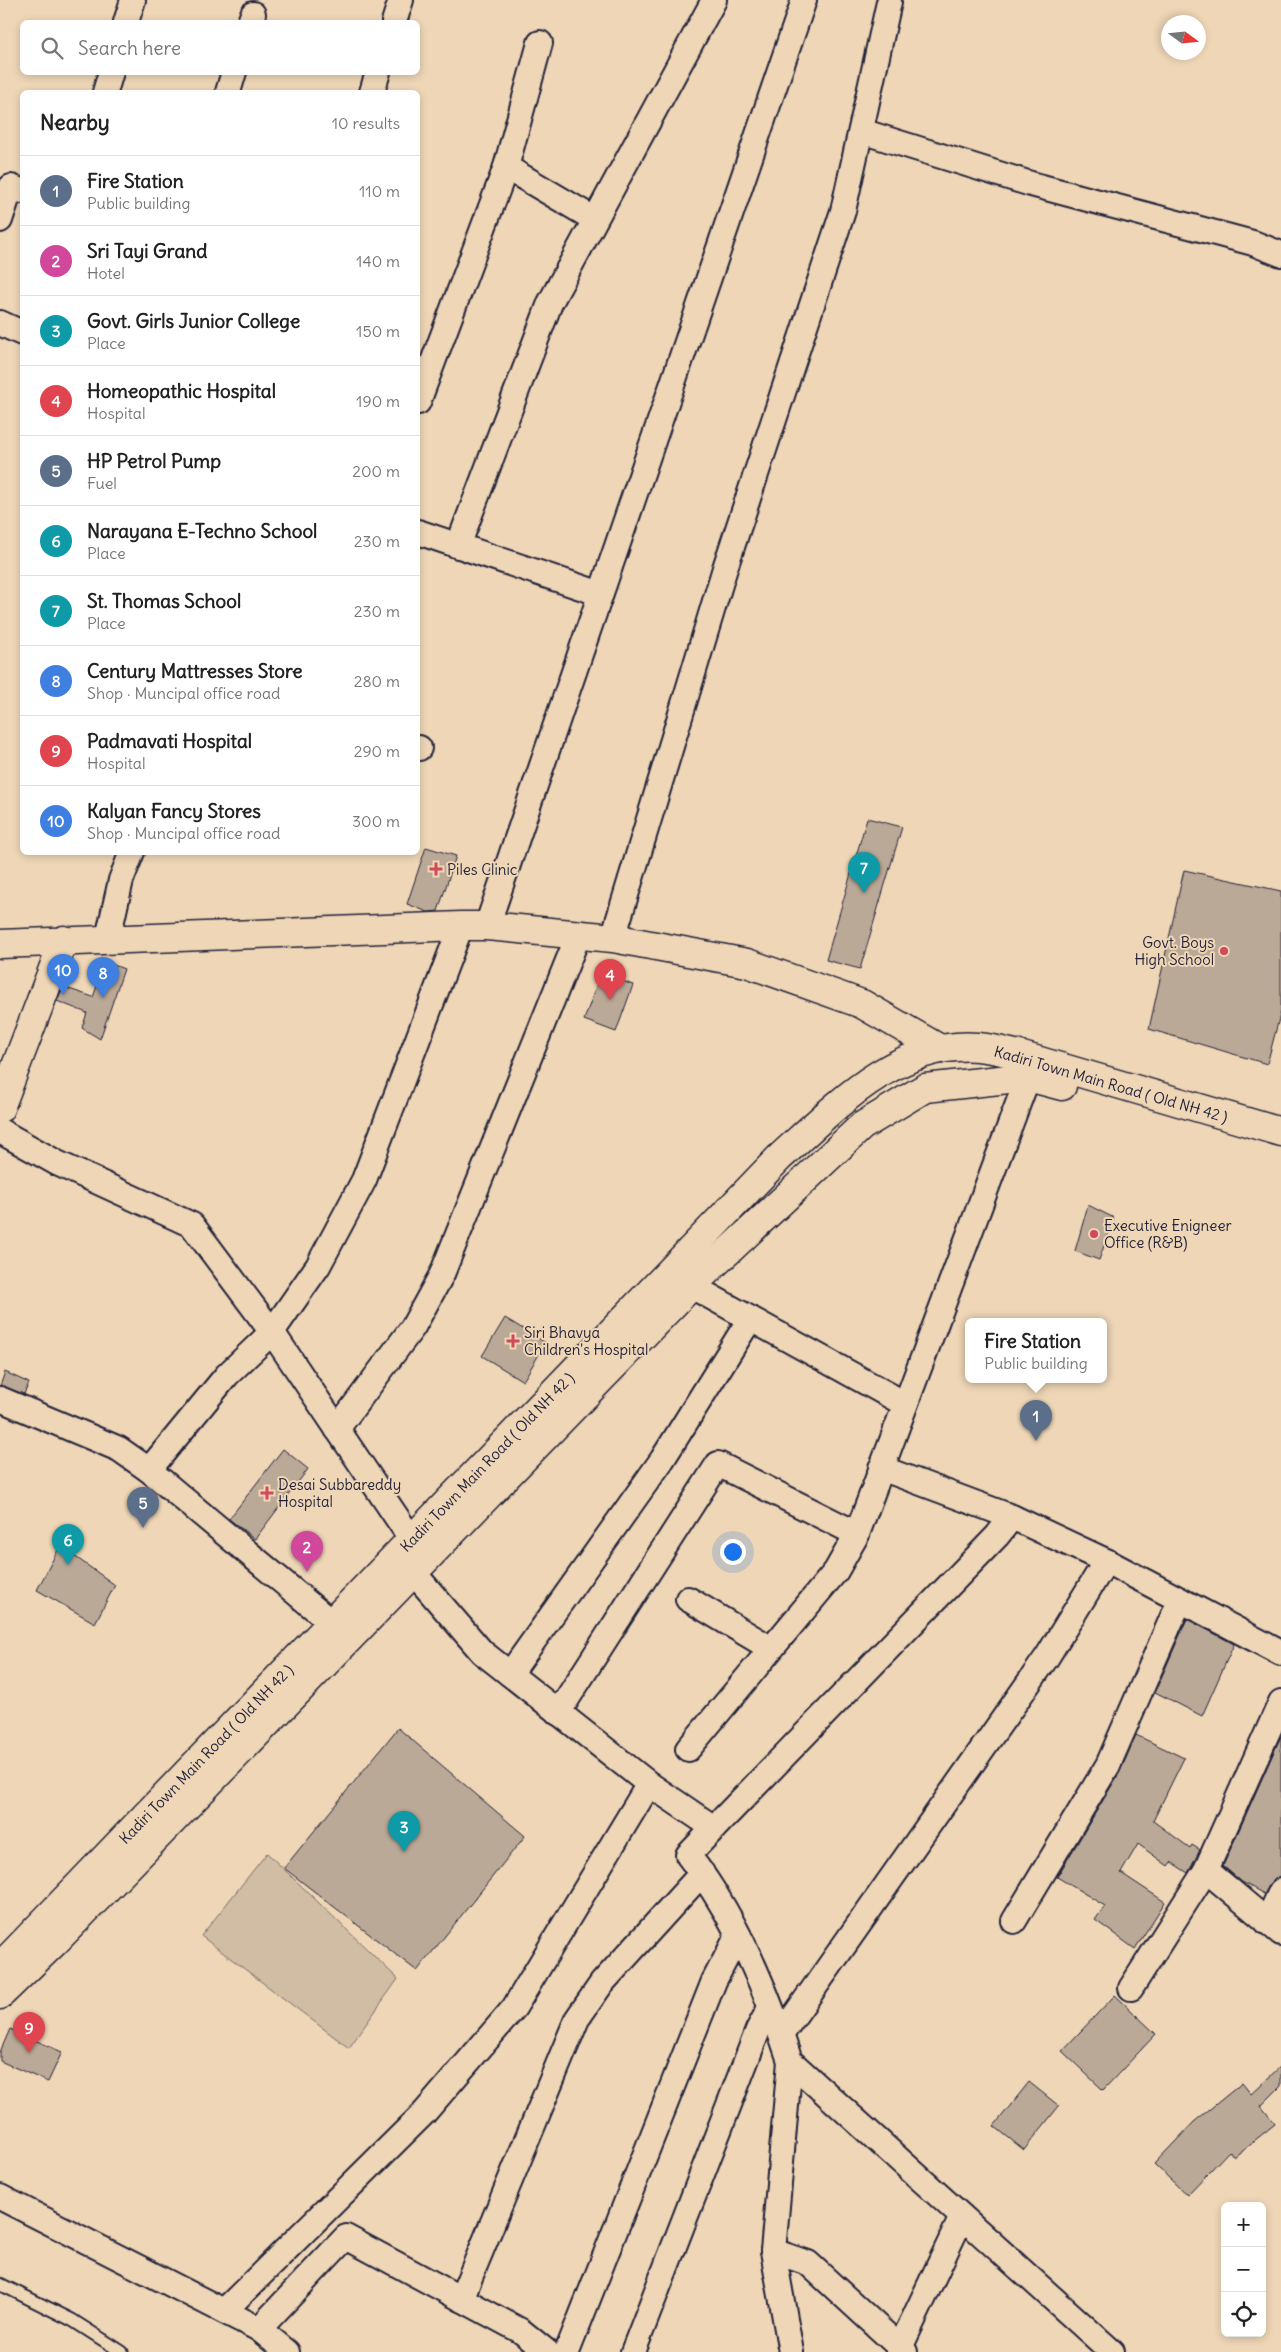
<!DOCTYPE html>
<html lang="en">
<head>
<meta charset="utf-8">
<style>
  :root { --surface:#fff; --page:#f6f6f6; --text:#222; --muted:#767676; --line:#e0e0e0; --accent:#2563eb }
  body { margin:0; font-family:Delius,sans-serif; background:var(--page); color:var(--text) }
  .controls { position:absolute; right:15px; bottom:15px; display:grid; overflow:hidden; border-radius:8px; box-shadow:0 2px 8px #0003 }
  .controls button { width:45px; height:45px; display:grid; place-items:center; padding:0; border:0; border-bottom:1px solid var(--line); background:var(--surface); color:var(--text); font:25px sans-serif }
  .compass { position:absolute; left:1161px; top:15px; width:45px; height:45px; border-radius:50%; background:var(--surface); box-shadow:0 2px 8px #0003; rotate:105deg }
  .you { position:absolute; left:732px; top:1551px; width:18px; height:18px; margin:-12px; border:4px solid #fff; border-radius:50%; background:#1a73e8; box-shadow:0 0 0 8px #1a73e833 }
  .badge { display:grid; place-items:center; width:32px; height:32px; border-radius:50%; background:var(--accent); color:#fff; font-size:16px; font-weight:700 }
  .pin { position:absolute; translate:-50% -41px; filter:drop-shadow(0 1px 2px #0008) }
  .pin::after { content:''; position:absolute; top:26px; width:18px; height:15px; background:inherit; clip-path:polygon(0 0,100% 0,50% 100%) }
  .popup { position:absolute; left:965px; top:1318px; width:142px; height:65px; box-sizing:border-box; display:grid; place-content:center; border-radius:8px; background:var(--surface); filter:drop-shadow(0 1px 4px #0005); font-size:16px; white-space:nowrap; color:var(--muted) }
  .popup b { font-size:19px; color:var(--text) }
  .popup::after { content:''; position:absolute; left:50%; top:100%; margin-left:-10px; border:10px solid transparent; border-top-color:var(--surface) }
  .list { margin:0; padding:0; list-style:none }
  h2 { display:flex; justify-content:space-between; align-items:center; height:65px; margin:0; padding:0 20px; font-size:21px }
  h2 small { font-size:16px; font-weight:400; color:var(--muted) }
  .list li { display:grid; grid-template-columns:32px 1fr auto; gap:15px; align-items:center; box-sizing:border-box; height:70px; padding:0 20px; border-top:1px solid var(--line) }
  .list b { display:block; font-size:19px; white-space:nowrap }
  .list p { margin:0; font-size:16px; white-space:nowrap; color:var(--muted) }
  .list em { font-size:16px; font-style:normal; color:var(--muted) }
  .icon { flex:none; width:28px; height:28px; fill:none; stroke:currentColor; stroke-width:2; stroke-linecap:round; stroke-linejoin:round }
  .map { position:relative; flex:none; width:1281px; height:2352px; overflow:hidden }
  .search { position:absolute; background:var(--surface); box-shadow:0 2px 8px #0003; left:20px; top:20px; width:400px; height:55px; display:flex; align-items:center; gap:12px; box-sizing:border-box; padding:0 18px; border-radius:8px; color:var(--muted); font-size:19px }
  .panel { position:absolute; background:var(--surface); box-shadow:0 2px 8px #0003; left:20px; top:90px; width:400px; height:765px; border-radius:8px }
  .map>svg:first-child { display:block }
  .green { fill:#d1bca4; stroke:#7a6f70 }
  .building { fill:#bba997; stroke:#22223b }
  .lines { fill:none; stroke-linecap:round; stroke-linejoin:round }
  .lane-casing { stroke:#22223b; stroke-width:15 }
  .street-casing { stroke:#22223b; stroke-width:28 }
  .secondary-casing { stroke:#22223b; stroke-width:31 }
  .primary-casing { stroke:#22223b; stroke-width:31 }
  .lane { stroke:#eed6b6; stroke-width:11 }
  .street { stroke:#eed6b6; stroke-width:24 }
  .secondary { stroke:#eed6b6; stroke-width:28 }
  .primary { stroke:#eed6b6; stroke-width:28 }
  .poi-dot { fill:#d1495b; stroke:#eed6b6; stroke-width:2 }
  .labels { text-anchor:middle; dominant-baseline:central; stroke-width:4; stroke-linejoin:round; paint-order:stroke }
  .poi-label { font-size:15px; fill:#22223b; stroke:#eed6b6; text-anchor:start }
  .street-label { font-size:15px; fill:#22223b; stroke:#eed6b6 }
</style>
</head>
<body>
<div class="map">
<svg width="1281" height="2352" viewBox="0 0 1281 2352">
  <rect width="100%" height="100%" fill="#eed6b6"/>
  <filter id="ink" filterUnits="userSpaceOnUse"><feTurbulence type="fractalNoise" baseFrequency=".02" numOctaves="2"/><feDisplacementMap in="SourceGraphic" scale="10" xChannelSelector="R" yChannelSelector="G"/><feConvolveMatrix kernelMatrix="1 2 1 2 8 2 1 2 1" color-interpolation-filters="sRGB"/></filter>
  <g filter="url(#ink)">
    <polygon class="green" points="267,1853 398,1979 349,2048 201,1936"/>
    <g class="building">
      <polygon points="867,818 902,827 860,969 826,960"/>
      <polygon points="426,847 456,856 438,911 428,912 407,904"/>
      <polygon points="1184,870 1281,891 1281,1011 1267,1064 1149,1029"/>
      <polygon points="106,962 124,969 100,1039 82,1028 87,1013 57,1001 63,987 93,997"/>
      <polygon points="601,973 633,985 616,1032 584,1020"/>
      <polygon points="1088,1205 1114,1218 1099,1260 1075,1251"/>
      <polygon points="505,1318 546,1343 523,1381 482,1356"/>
      <polygon points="5,1372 29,1383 24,1394 0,1386"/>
      <polygon points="283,1449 308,1469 255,1539 229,1519"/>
      <polygon points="60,1546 115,1585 95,1623 37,1590"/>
      <polygon points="1187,1619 1234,1644 1202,1716 1155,1692"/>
      <polygon points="398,1728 525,1836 417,1971 284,1868"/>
      <polygon points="1136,1735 1184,1758 1153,1821 1190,1848 1192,1845 1200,1850 1188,1873 1171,1862 1168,1866 1138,1844 1121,1873 1165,1902 1135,1949 1095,1920 1105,1906 1057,1877 1120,1772"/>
      <polygon points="1281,1736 1281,1877 1273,1880 1264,1894 1242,1882 1223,1866"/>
      <polygon points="1115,1995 1156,2034 1103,2090 1062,2051"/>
      <polygon points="10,2029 62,2052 48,2082 0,2061 0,2052"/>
      <polygon points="1281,2066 1281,2086 1261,2106 1275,2124 1234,2157 1229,2151 1187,2195 1154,2164 1194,2122 1242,2083 1251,2094"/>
      <polygon points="1029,2082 1059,2106 1024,2150 994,2126"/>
    </g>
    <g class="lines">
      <g class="lane-casing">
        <polyline id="lane" points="0,2284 72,2320 122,2352"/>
      </g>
      <g class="street-casing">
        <g id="street">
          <polyline points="126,22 133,0"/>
          <polyline points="250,22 253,14"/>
          <polyline points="394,22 401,0"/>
          <polyline points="105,92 111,72"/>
          <polyline points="228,92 234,72"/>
          <polyline points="372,92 378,72"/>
          <polyline points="861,131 1031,184 1253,243 1281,254"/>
          <polyline points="506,167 594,219"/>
          <polyline points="0,220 11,187 22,191"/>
          <polyline points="0,323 22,333"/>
          <polyline points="418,402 506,167 540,43"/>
          <polyline points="418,532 601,594"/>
          <polyline points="458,546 550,303 714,0"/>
          <polyline points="418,748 419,748"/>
          <polyline points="487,926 804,0"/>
          <polyline points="108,938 121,880 132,852"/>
          <polyline points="613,938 725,568 843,211 889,2"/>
          <polyline points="0,1131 57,1163 192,1225 272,1332 412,1540"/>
          <polyline points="675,1277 905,1404"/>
          <polyline points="0,1399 119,1449 149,1470 332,1623"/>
          <polyline points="337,1429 413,1327 442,1274 578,936"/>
          <polyline points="881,1468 1012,1517 1106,1561 1281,1653"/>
          <polyline points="149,1470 227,1375 272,1332 318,1266 364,1180 461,926"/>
          <path d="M1012 1517 997 1536 688 1855C734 1913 767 1991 790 2061L1112 2352"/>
          <polyline points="401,1558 482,1652 649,1784 714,1828"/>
          <polyline points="688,1599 770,1648"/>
          <polyline points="510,1674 662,1460 750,1319"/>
          <polyline points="558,1713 718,1464 857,1534"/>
          <polyline points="688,1749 836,1571 857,1534 1034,1061"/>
          <polyline points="1206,1870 1281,1933"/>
          <polyline points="1014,1921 1108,1765 1180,1600"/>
          <polyline points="1267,1922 1281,1891"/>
          <polyline points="1131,1988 1206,1870 1281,1702"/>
          <polyline points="781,2035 1047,1657 1106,1561"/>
          <polyline points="790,2061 773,2251 791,2352"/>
          <polyline points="0,2197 259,2329 287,2352"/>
          <polyline points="773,2251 808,2263 905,2352"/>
          <polyline points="461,2299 577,2019 602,1983 702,1873"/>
          <polyline points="224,2311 425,2112 514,2008 649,1784"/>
          <polyline points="259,2329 346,2237 521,2331 547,2352"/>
          <polyline points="567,2352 714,1981 738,1935"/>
          <polyline points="633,2352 758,2030 770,2008"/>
          <polyline points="898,2352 962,2217"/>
        </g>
      </g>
      <g class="secondary-casing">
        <g id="secondary">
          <polyline points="0,944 461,926 487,926 613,938 747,963 862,1004 940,1049"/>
          <polyline points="0,1108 64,940"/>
        </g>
      </g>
      <g class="primary-casing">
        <g id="primary">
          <path d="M0 1967 779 1158C834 1108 897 1040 978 1047 992 1048 1006 1052 1019 1055L1281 1132"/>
          <polyline points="0,1995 56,1941 691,1286 862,1126 925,1088 1028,1077 1062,1086"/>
        </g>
      </g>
      <use href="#lane" class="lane"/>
      <use href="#street" class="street"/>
      <use href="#secondary" class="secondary"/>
      <use href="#primary" class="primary"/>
    </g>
  </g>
  <g class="poi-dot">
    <path d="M433.5 861.5h5v5h5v5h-5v5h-5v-5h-5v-5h5z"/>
    <circle cx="1224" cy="951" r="5"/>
    <circle cx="1094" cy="1234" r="5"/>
    <path d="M510.5 1333.5h5v5h5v5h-5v5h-5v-5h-5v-5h5z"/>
    <path d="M264.5 1485.5h5v5h5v5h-5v5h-5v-5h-5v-5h5z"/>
  </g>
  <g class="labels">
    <g class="poi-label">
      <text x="447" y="869">Piles Clinic</text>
      <text x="1214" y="942" text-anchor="end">Govt. Boys<tspan x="1214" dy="17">High School</tspan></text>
      <text x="1104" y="1225">Executive Enigneer<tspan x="1104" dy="17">Office (R&amp;B)</tspan></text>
      <text x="524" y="1332">Siri Bhavya<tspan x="524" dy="17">Children's Hospital</tspan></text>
      <text x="278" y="1484">Desai Subbareddy<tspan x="278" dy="17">Hospital</tspan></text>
    </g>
    <g class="street-label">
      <text transform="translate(1111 1084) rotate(16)">Kadiri Town Main Road ( Old NH 42 )</text>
      <text transform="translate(487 1462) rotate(-46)">Kadiri Town Main Road ( Old NH 42 )</text>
      <text transform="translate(206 1754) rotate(-46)">Kadiri Town Main Road ( Old NH 42 )</text>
    </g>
  </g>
</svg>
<div class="controls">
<button>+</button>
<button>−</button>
<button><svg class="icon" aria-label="locate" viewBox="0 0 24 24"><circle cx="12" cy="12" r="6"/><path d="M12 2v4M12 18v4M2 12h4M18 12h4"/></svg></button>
</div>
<svg class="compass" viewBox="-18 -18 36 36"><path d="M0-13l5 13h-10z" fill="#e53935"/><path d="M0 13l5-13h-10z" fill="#767676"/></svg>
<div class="you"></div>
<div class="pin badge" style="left:1036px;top:1441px;background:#5c6f8a">1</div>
<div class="popup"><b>Fire Station</b>Public building</div>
<div class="pin badge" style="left:307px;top:1572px;background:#d1479c">2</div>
<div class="pin badge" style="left:404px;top:1852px;background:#0f9aa8">3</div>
<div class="pin badge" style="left:610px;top:1000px;background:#e0444e">4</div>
<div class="pin badge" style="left:143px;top:1528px;background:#5c6f8a">5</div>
<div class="pin badge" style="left:68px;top:1565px;background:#0f9aa8">6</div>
<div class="pin badge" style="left:864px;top:893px;background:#0f9aa8">7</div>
<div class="pin badge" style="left:103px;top:998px;background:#3f7fe0">8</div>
<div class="pin badge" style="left:29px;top:2053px;background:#e0444e">9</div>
<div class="pin badge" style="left:63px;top:995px;background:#3f7fe0">10</div>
<div class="search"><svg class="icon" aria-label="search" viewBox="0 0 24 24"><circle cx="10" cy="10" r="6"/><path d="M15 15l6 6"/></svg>Search here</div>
<section class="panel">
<h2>Nearby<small>10 results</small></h2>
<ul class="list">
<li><span class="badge" style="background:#5c6f8a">1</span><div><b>Fire Station</b><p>Public building</p></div><em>110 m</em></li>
<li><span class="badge" style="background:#d1479c">2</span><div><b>Sri Tayi Grand</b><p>Hotel</p></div><em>140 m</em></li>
<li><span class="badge" style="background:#0f9aa8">3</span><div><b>Govt. Girls Junior College</b><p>Place</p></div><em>150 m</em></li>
<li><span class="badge" style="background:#e0444e">4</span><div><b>Homeopathic Hospital</b><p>Hospital</p></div><em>190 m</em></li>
<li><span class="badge" style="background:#5c6f8a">5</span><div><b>HP Petrol Pump</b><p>Fuel</p></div><em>200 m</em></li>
<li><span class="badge" style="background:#0f9aa8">6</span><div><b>Narayana E-Techno School</b><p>Place</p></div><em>230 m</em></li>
<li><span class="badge" style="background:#0f9aa8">7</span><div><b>St. Thomas School</b><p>Place</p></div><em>230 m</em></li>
<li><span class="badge" style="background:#3f7fe0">8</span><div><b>Century Mattresses Store</b><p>Shop · Muncipal office road</p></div><em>280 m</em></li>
<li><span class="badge" style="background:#e0444e">9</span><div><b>Padmavati Hospital</b><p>Hospital</p></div><em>290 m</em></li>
<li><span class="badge" style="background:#3f7fe0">10</span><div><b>Kalyan Fancy Stores</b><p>Shop · Muncipal office road</p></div><em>300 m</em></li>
</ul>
</section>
</div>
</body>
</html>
